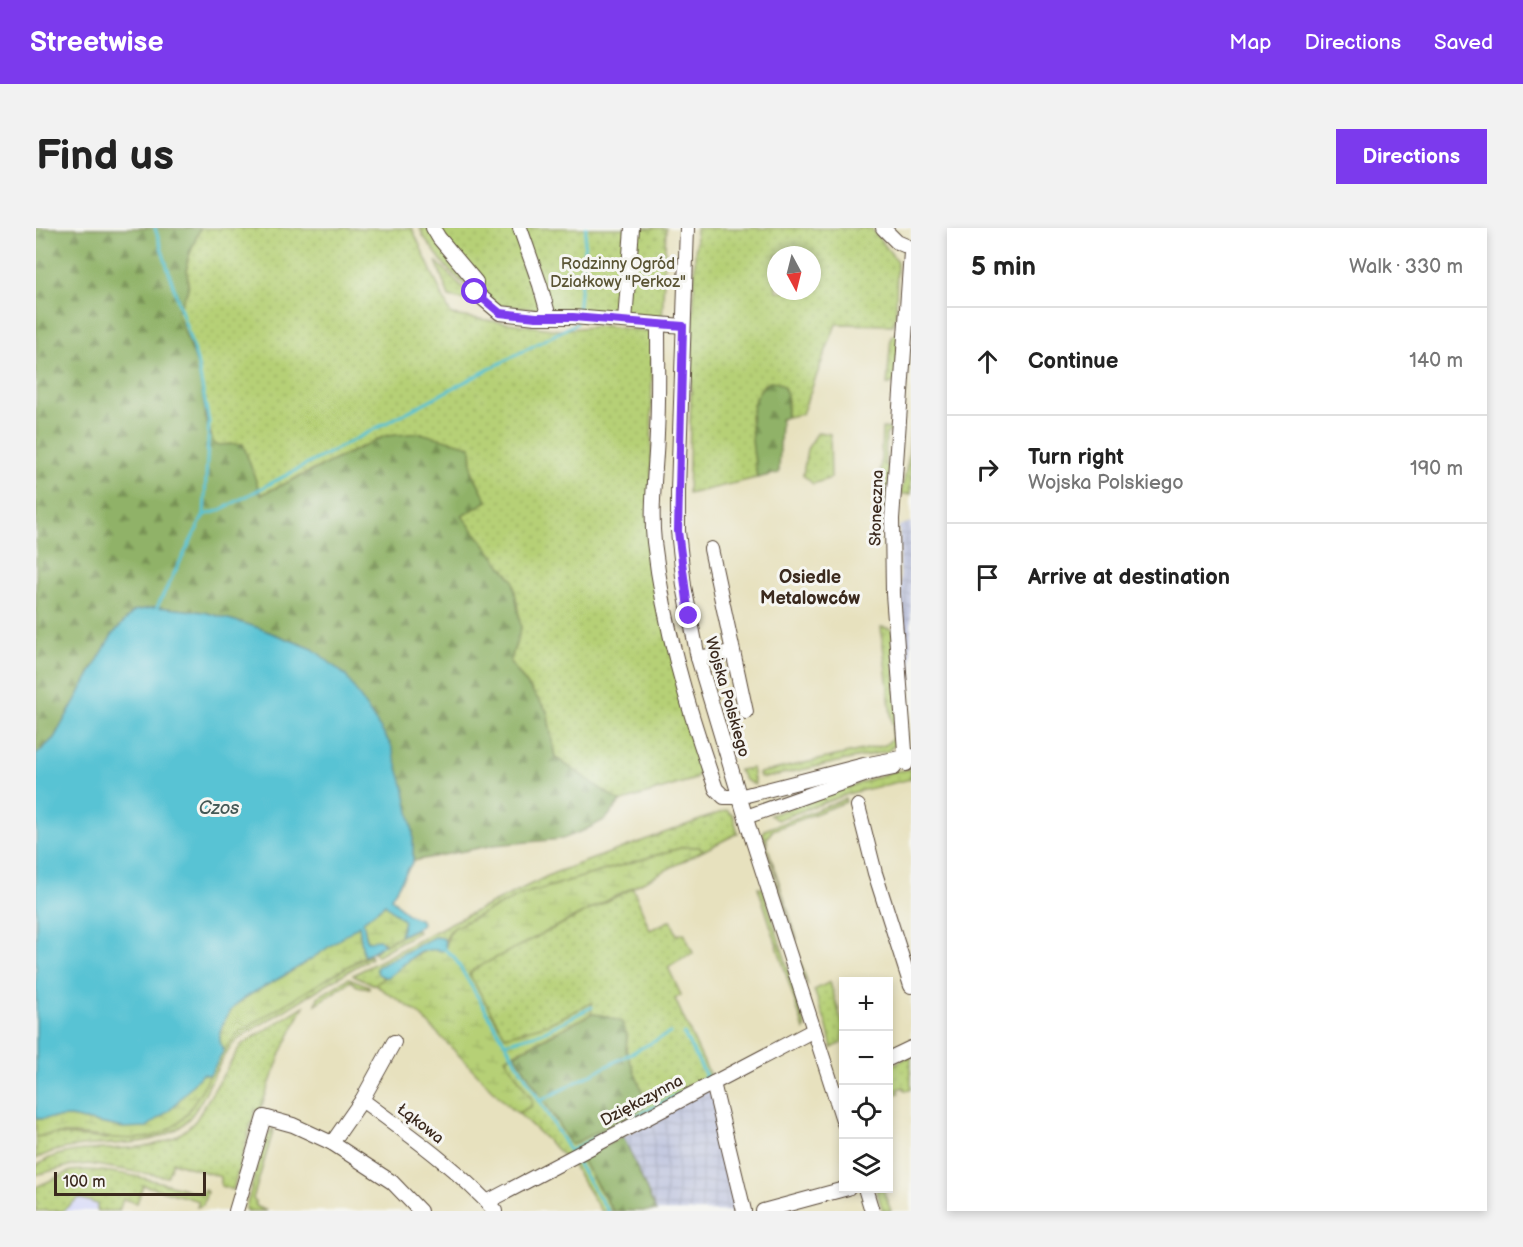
<!DOCTYPE html>
<html lang="en">
<head>
<meta charset="utf-8">
<style>
  :root { --surface:#fff; --page:#f2f2f2; --text:#222; --muted:#767676; --line:#e0e0e0; --accent:#7c3aed }
  body { margin:0; font-family:"Balsamiq Sans",sans-serif; background:var(--page); color:var(--text) }
  .controls { position:absolute; right:18px; bottom:18px; display:grid; overflow:hidden; border-radius:0px; box-shadow:0 3px 9px #0003 }
  .controls button { width:54px; height:54px; display:grid; place-items:center; padding:0; border:0; border-bottom:2px solid var(--line); background:var(--surface); color:var(--text); font:30px sans-serif }
  .compass { position:absolute; left:731px; top:18px; width:54px; height:54px; border-radius:50%; background:var(--surface); box-shadow:0 3px 9px #0003; rotate:173deg }
  .scale { position:absolute; left:18px; bottom:15px; width:152px; box-sizing:border-box; padding-left:6px; border:3px solid #3b2a1e; border-top:0; font-size:16px; line-height:21px; white-space:nowrap; color:#3b2a1e; -webkit-text-stroke:4px #f6f6f2; paint-order:stroke }
  .stop { position:absolute; width:18px; height:18px; margin:-14px; border:4px solid #7c3aed; border-radius:50%; background:#fff }
  .stop.end { background:#7c3aed; border-color:#fff; box-shadow:0 2px 6px #0008 }
  .list { margin:0; padding:0; list-style:none }
  h2 { display:flex; justify-content:space-between; align-items:center; height:78px; margin:0; padding:0 24px; font-size:26px }
  h2 small { font-size:20px; font-weight:400; color:var(--muted) }
  .list li { display:grid; grid-template-columns:39px 1fr auto; gap:18px; align-items:center; box-sizing:border-box; height:108px; padding:0 24px; border-top:2px solid var(--line) }
  .list b { display:block; font-size:22px; white-space:nowrap }
  .list p { margin:0; font-size:20px; white-space:nowrap; color:var(--muted) }
  .list em { font-size:20px; font-style:normal; color:var(--muted) }
  .icon { flex:none; width:33px; height:33px; fill:none; stroke:currentColor; stroke-width:2; stroke-linecap:round; stroke-linejoin:round }
  .map { position:relative; flex:none; width:875px; height:983px; overflow:hidden; border-radius:0px }
  header { display:flex; align-items:center; gap:36px; box-sizing:border-box; height:84px; padding:0 30px; background:var(--accent); color:#fff }
  header strong { font-size:28px }
  nav { display:flex; gap:33px; margin-inline-start:auto; font-size:21px }
  .intro { display:flex; align-items:center; justify-content:space-between; box-sizing:border-box; height:144px; padding:0 36px }
  h1 { margin:0; font-size:42px }
  .button { padding:15px 27px; border-radius:0px; background:var(--accent); color:#fff; font-size:21px; font-weight:700 }
  main { display:flex; gap:36px; padding:0 36px }
  aside { flex:1; background:var(--surface); border-radius:0px; box-shadow:0 3px 9px #0003 }
  .map>svg:first-child { display:block }
  .built { fill:#d5d8f9 }
  .industrial { fill:url(#industrial-grid) }
  .green { fill:url(#green-dots); stroke:#787d4a; stroke-width:1.5; fill-rule:evenodd }
  .forest { fill:url(#forest-firs); stroke:#666e42; stroke-width:1.5 }
  .wetland { fill:url(#wetland-marsh); stroke:#787d4a; stroke-width:1.5 }
  .water { fill:#59c3d4; stroke:#4a7679; stroke-width:1.5 }
  .lines { fill:none; stroke-linecap:round; stroke-linejoin:round }
  .stream { stroke:#59c3d4; stroke-width:3 }
  .minor-casing { stroke:#554536; stroke-width:16 }
  .minor { stroke:#fff; stroke-width:14 }
  .route { stroke:#7c3aed; stroke-width:8 }
  .labels { text-anchor:middle; dominant-baseline:central; stroke-width:6; stroke-linejoin:round; paint-order:stroke }
  .park-label { font-size:16px; fill:#5a5434; stroke:#f6f6f2 }
  .street-label { font-size:16px; fill:#3b2a1e; stroke:#f6f6f2 }
  .neighbourhood-label { font-size:18px; font-weight:bold; fill:#3b2a1e; stroke:#f6f6f2 }
  .water-label { font-size:18px; font-style:italic; fill:#445855; stroke:#f6f6f2 }
</style>
</head>
<body>
<header>
<strong>Streetwise</strong>
<nav><a>Map</a><a>Directions</a><a>Saved</a></nav>
</header>
<div class="intro"><h1>Find us</h1><a class="button">Directions</a></div>
<main>
<div class="map">
<svg width="875" height="983" viewBox="0 0 875 983">
  <defs>
    <pattern id="industrial-grid" width="8" height="8" patternUnits="userSpaceOnUse" patternTransform="scale(1.5)"><rect width="8" height="8" fill="#bdc3de"/><path d="M0 4h8M4 0v8" fill="none" stroke="#a3a8be"/></pattern>
    <pattern id="green-dots" width="8" height="8" patternUnits="userSpaceOnUse" patternTransform="scale(1.5)"><rect width="8" height="8" fill="#b6d076"/><path d="M2 2h.1M6 6h.1" fill="none" stroke="#9db366" stroke-width="1.8" stroke-linecap="round"/></pattern>
    <pattern id="forest-firs" width="22" height="20" patternUnits="userSpaceOnUse" patternTransform="scale(1.5)"><rect width="22" height="20" fill="#90b267"/><path d="M5 1l3.5 6h-7zM16 11l3.5 6h-7z" fill="#779154"/></pattern>
    <pattern id="wetland-marsh" width="20" height="14" patternUnits="userSpaceOnUse" patternTransform="scale(1.5)"><rect width="20" height="14" fill="#b6d076"/><path d="M1 5h8M5 5V1M11 12h8M15 12V8" fill="none" stroke="#9db366"/></pattern>
  </defs>
  <rect width="100%" height="100%" fill="#f6f6f2"/>
  <filter id="ink" filterUnits="userSpaceOnUse"><feTurbulence type="fractalNoise" baseFrequency=".0167" numOctaves="2"/><feDisplacementMap in="SourceGraphic" scale="12" xChannelSelector="R" yChannelSelector="G"/><feConvolveMatrix kernelMatrix="1 2 1 2 8 2 1 2 1" color-interpolation-filters="sRGB"/></filter>
  <filter id="wash" filterUnits="userSpaceOnUse"><feTurbulence type="fractalNoise" baseFrequency=".008" numOctaves="4" result="noise"/><feDisplacementMap in="SourceGraphic" scale="24" xChannelSelector="R" yChannelSelector="G"/><feGaussianBlur stdDeviation="1.35" result="paint"/><feColorMatrix in="noise" values="0 0 0 0 0 0 0 0 0 0 0 0 0 0 0 0 0 1.4 0 .05"/><feComposite in="paint" operator="in"/></filter>
  <g filter="url(#wash)">
    <rect width="100%" height="100%" fill="#e7e1be"/>
    <polygon class="built" points="43,970 61,976 61,983 26,983"/>
    <g class="industrial">
      <polygon points="875,294 875,452 872,453 865,375 863,298"/>
      <polygon points="671,862 677,868 704,983 620,983 587,908"/>
    </g>
    <g class="green">
      <polygon points="164,0 376,0 415,87 522,102 568,98 616,104 615,317 666,541 659,551 584,574 519,529 511,483 474,434 485,400 426,288 451,273 436,243 435,218 349,208 224,267 207,216 178,217 141,84 152,62 151,33"/>
      <polygon points="384,0 630,0 626,94 449,76 411,40 387,8"/>
      <path d="M660 0H835L861 33 860 84 857 97 800 96 766 186 750 189 752 172 728 156 719 172 714 189 721 250 652 266ZM740 27H776V63H740Z"/>
      <polygon points="400,33 430,63 427,72 413,69"/>
      <polygon points="863,102 861,153 851,157 855,109"/>
      <polygon points="846,200 857,201 857,202 850,206 849,236 854,240 852,275 850,281 843,282"/>
      <polygon points="875,200 875,266 865,266 872,233"/>
      <polygon points="782,204 794,206 795,250 777,256 767,247 771,221"/>
      <polygon points="845,399 856,401 862,497 856,497"/>
      <polygon points="856,500 863,500 863,513 852,523 728,550 724,549 723,545 849,517 856,511"/>
      <polygon points="716,540 719,557 709,552 703,542"/>
      <polygon points="875,541 875,551 815,565 741,592 734,587 855,544"/>
      <polygon points="809,571 810,574 737,602 731,610 731,617 761,711 760,712 727,606 728,602"/>
      <polygon points="691,582 697,588 702,605 667,623 663,619 648,619 485,667 419,699 413,704 409,713 406,710 398,709 343,738 345,748 348,749 339,757 317,747 417,694 518,645"/>
      <polygon points="722,608 725,610 772,758 767,750"/>
      <polygon points="722,659 727,660 770,799 768,802"/>
      <polygon points="597,660 614,702 635,692 641,707 648,705 657,725 632,739 645,767 639,771 675,850 530,930 482,885 495,878 496,872 469,830 479,826 535,917 607,880 609,877 590,822 591,807 566,787 555,786 556,775 512,796 469,809 433,747 438,741"/>
      <polygon points="380,701 382,704 340,728 338,724 349,716"/>
      <path d="M334 727 335 730C303 748 272 768 241 787 228 795 211 803 199 814 176 838 169 883 141 901 99 927 44 906 0 931V909L19 906 71 911 156 877 188 822 203 804 303 743Z"/>
      <polygon points="313,750 333,758 333,760 321,758 315,753 280,776 282,769"/>
      <polygon points="794,754 807,797 807,814 796,820 791,798 778,762"/>
      <path d="M268 778 245 825 224 882H219L197 962 185 958V949L137 934 131 949 53 936 33 938 0 947V938C5 935 11 931 16 929 64 911 121 936 160 892L205 817Z"/>
      <polygon points="875,828 875,861 869,863 868,859 862,861 863,865 853,868 855,862 854,838"/>
      <polygon points="238,900 217,971 220,973 220,978 231,983 211,983 210,979 228,914 236,901"/>
      <polygon points="545,931 577,983 565,983 536,936"/>
      <path d="M46 942C86 942 128 955 166 966L168 961 171 964 167 977 161 979 163 973 107 957 101 975 87 971 83 983H61V976L43 970 26 983H0V959L35 943Z"/>
      <polygon points="840,961 847,961 855,983 847,983"/>
    </g>
    <g class="forest">
      <polygon points="0,0 164,0 151,33 152,62 141,84 163,142 171,196 178,217 207,216 225,267 349,208 384,205 435,218 436,243 451,273 426,288 477,352 485,400 474,434 511,483 519,529 584,574 570,591 549,602 526,611 458,617 377,633 377,604 277,421 220,399 168,384 121,379 98,383 76,407 18,510 0,527"/>
      <path d="M735 153C755 155 752 175 750 189L745 191 743 245 721 250C718 223 704 168 735 153Z"/>
      <polygon points="555,786 566,787 586,794 591,807 590,822 610,873 607,880 535,917 479,826"/>
      <polygon points="587,908 620,983 577,983 545,931"/>
    </g>
    <g class="wetland">
      <path d="M648 619H663L667 623 438 741 433 746 469 808 512 796 556 775 555 786 469 830 496 872 495 878 482 885 475 881 381 784 339 757 379 728 393 721 409 722C412 712 410 707 419 699L485 667Z"/>
      <polygon points="350,676 368,693 364,708 349,716 348,713 331,713 327,693"/>
      <path d="M323 696 327 726 329 728 203 804 188 822C177 809 190 787 200 777 211 766 237 754 251 746 277 731 300 714 323 696Z"/>
      <path d="M171 845 174 847C166 861 158 877 147 890 113 927 60 903 18 906 12 906 6 908 0 909V891L34 889 88 900 151 862 166 846Z"/>
    </g>
    <g class="water">
      <path d="M121 379 168 384 220 399 277 421 310 448 355 517 369 563 377 604V633L355 670 371 686 385 692 386 695 383 699 364 708 368 693 349 676 327 693 331 713 343 712 349 716 329 728 327 726 323 697C299 715 275 732 249 747 235 756 213 765 201 776 190 786 177 809 188 822L174 847 166 846 135 881 111 899 88 900 34 889 0 891V527L18 510 76 407 98 383Z"/>
      <path d="M398 709 407 710C409 714 412 720 406 723 380 716 371 737 352 749H348L342 746 340 740 343 738Z"/>
    </g>
    <g class="lines">
      <g class="stream">
        <polyline points="119,0 161,133 173,194 168,287 121,379"/>
        <polyline points="542,85 550,0"/>
        <polyline points="168,287 182,283 541,95"/>
        <polyline points="407,720 418,729 534,924"/>
        <polyline points="648,806 670,848 665,854"/>
        <polyline points="469,815 505,805 556,779"/>
        <polyline points="504,873 634,805"/>
        <polyline points="533,923 652,861"/>
        <polyline points="541,935 572,983"/>
      </g>
    </g>
  </g>
  <g filter="url(#ink)">
    <g class="lines">
      <g class="minor-casing">
        <g id="minor">
          <polyline points="397,0 403,10 440,54 439,64 464,85 500,89 537,89 647,98"/>
          <polyline points="484,0 504,57 513,89"/>
          <polyline points="651,0 642,262 642,303 648,358 662,430 715,607 808,895"/>
          <polyline points="847,0 861,14 875,20"/>
          <polyline points="589,93 596,0"/>
          <path d="M622 96C622 132 623 169 621 205 620 241 614 278 618 314 628 399 652 481 680 561L688 569H703L828 537 875 528"/>
          <polyline points="675,321 710,484"/>
          <polyline points="662,430 696,424"/>
          <polyline points="870,536 857,366 856,291 875,24"/>
          <polyline points="822,578 839,645 875,758"/>
          <polyline points="710,589 834,545 858,540"/>
          <polyline points="852,831 875,820"/>
          <polyline points="677,855 708,983"/>
          <polyline points="326,872 358,814"/>
          <path d="M296 915 326 872C372 906 421 940 459 983"/>
          <polyline points="829,960 836,983"/>
          <polyline points="451,974 778,802"/>
          <polyline points="200,983 228,889 257,897 296,915 356,954 384,983"/>
          <polyline points="727,983 812,960"/>
        </g>
      </g>
      <use href="#minor" class="minor"/>
    </g>
  </g>
  <g class="lines" filter="url(#ink)">
    <polyline class="route" points="439,64 464,85 500,89 537,89 647,98 642,303 653,388"/>
  </g>
  <g class="labels">
    <g class="park-label">
      <text x="582" y="36">Rodzinny Ogród<tspan x="582" dy="18">Działkowy "Perkoz"</tspan></text>
    </g>
    <g class="street-label">
      <text transform="translate(841 280) rotate(-88)">Słoneczna</text>
      <text transform="translate(691 469) rotate(74)">Wojska Polskiego</text>
      <text transform="translate(606 873) rotate(-28)">Dziękczynna</text>
      <text transform="translate(384 896) rotate(38)">Łąkowa</text>
    </g>
    <g class="neighbourhood-label">
      <text x="774" y="349">Osiedle<tspan x="774" dy="21">Metalowców</tspan></text>
    </g>
    <g class="water-label">
      <text x="183" y="580">Czos</text>
    </g>
  </g>
</svg>
<div class="controls">
<button>+</button>
<button>−</button>
<button><svg class="icon" aria-label="locate" viewBox="0 0 24 24"><circle cx="12" cy="12" r="6"/><path d="M12 2v4M12 18v4M2 12h4M18 12h4"/></svg></button>
<button><svg class="icon" aria-label="layers" viewBox="0 0 24 24"><path d="M12 4l9 5-9 5-9-5zM3 14l9 5 9-5"/></svg></button>
</div>
<svg class="compass" viewBox="-18 -18 36 36"><path d="M0-13l5 13h-10z" fill="#e53935"/><path d="M0 13l5-13h-10z" fill="#767676"/></svg>
<div class="scale">100 m</div>
<div class="stop" style="left:439px;top:64px"></div>
<div class="stop end" style="left:653px;top:388px"></div>
</div>
<aside>
<h2>5 min<small>Walk · 330 m</small></h2>
<ul class="list">
<li><svg class="icon" aria-label="ahead" viewBox="0 0 24 24"><path d="M12 20V5M6 11l6-6 6 6"/></svg><div><b>Continue</b></div><em>140 m</em></li>
<li><svg class="icon" aria-label="right" viewBox="0 0 24 24"><path d="M7 20v-9h11M14 6l5 5-5 5"/></svg><div><b>Turn right</b><p>Wojska Polskiego</p></div><em>190 m</em></li>
<li><svg class="icon" aria-label="arrive" viewBox="0 0 24 24"><path d="M6 21V4h12l-3 4 3 4H6"/></svg><div><b>Arrive at destination</b></div></li>
</ul>
</aside>
</main>
</body>
</html>
